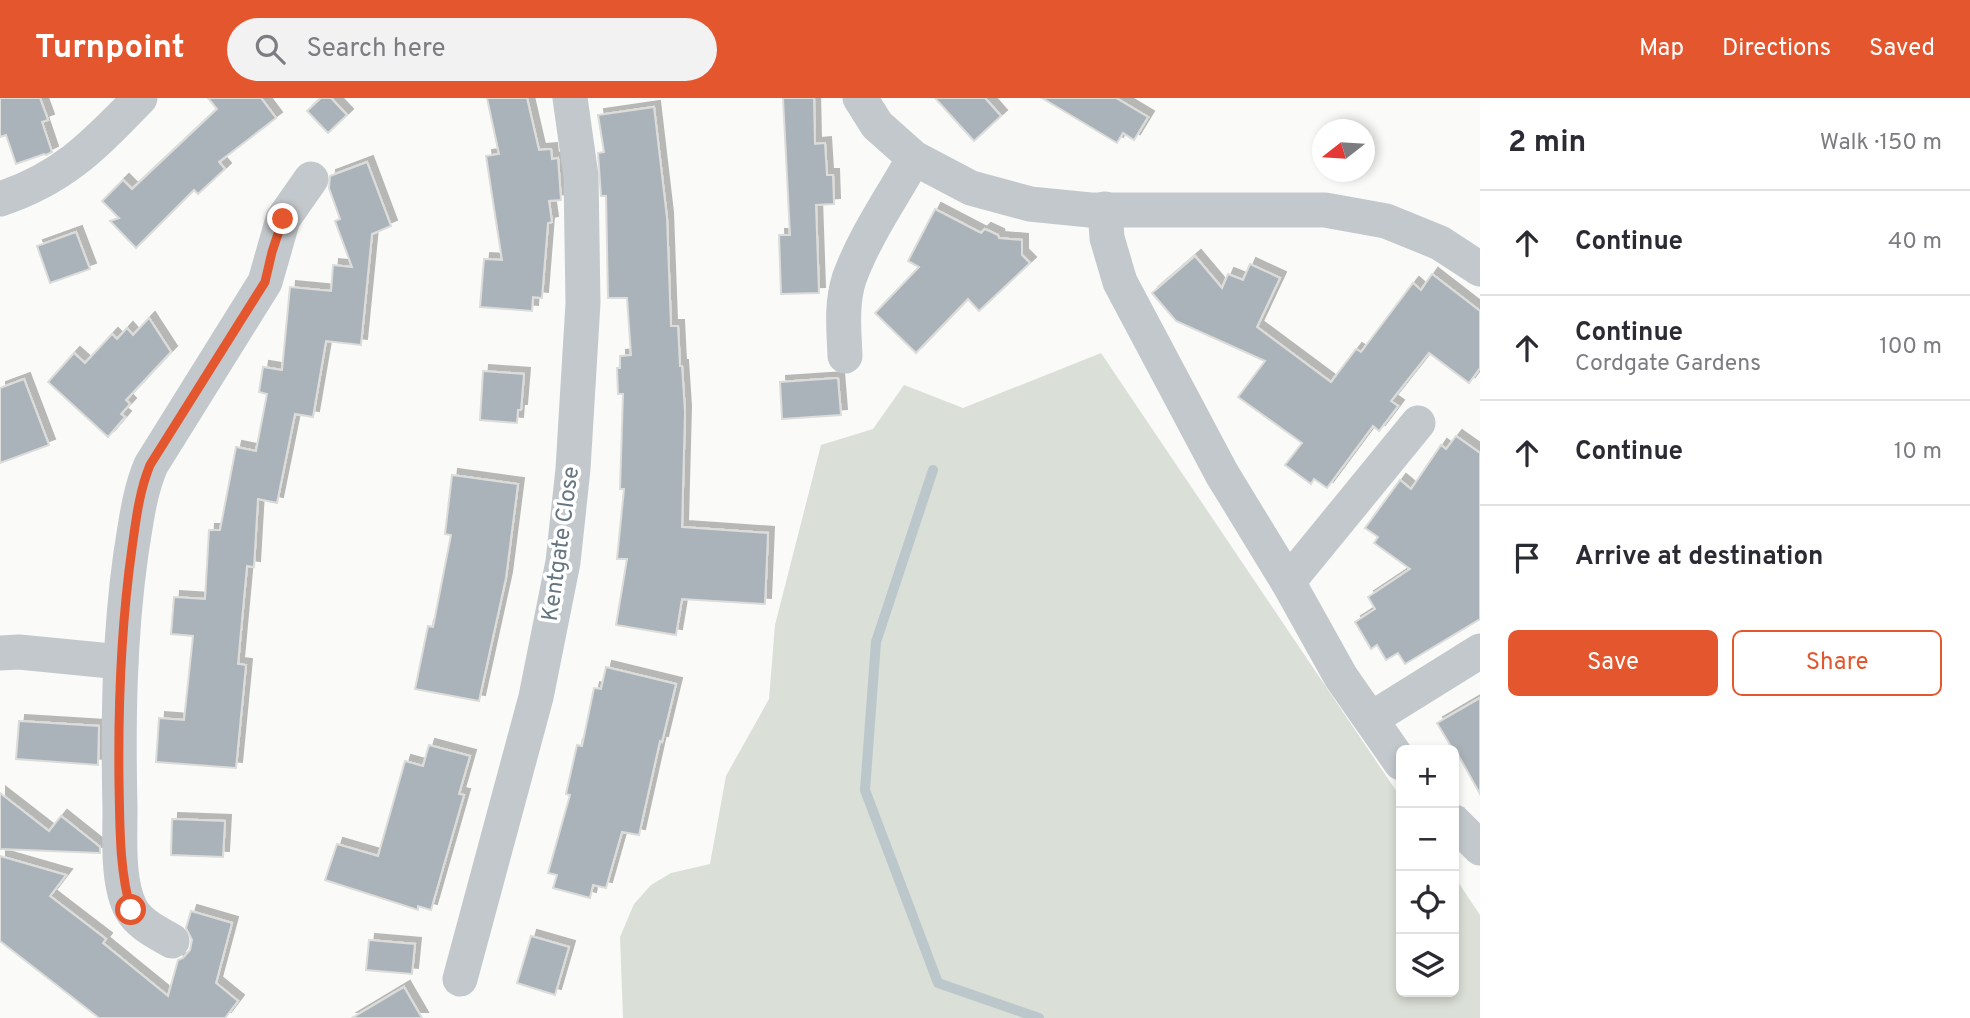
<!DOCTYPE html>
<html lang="en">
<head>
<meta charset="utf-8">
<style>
  :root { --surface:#fff; --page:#f2f2f3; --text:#2b2b33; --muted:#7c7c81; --line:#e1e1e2; --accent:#e4572e }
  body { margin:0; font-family:Overpass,sans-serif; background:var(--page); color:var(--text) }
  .controls { position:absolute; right:21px; bottom:21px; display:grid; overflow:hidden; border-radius:10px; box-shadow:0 4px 10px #0003 }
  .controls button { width:63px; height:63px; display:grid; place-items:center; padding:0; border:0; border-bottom:2px solid var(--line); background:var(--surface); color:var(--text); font:35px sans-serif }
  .compass { position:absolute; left:1312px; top:21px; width:63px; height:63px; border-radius:50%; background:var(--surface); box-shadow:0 4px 10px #0003; rotate:253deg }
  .stop { position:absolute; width:21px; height:21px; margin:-16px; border:5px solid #e4572e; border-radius:50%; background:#fff }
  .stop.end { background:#e4572e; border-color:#fff; box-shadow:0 2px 7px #0008 }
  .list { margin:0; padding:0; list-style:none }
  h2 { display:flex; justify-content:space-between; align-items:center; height:91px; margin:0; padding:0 28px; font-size:30px }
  h2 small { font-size:23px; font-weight:400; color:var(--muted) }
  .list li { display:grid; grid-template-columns:46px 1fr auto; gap:21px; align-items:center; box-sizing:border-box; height:105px; padding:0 28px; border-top:2px solid var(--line) }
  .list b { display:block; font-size:26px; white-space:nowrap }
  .list p { margin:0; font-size:23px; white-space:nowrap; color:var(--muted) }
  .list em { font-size:23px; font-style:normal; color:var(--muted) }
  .actions { display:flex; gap:14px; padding:21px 28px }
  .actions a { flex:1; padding:16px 0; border:2px solid var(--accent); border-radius:10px; text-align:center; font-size:24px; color:var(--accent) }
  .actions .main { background:var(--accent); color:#fff }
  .icon { flex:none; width:38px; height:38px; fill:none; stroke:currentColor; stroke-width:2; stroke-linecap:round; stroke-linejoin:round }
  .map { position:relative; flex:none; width:1480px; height:920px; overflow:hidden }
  header { display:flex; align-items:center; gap:42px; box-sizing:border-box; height:98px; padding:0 35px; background:var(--accent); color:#fff }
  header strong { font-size:33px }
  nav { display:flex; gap:38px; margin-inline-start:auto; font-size:24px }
  .search { width:490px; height:63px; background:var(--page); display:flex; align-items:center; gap:18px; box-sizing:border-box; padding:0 24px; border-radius:38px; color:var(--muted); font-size:26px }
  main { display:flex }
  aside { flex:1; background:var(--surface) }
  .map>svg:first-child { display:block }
  .green { fill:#dadfd7 }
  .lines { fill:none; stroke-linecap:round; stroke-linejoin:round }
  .stream { stroke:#bbc7cb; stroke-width:10 }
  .building { fill:#aab3b9; stroke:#dcdcda; stroke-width:2; filter:url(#shadow) }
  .minor { stroke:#c3c8cc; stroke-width:35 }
  .route { stroke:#e4572e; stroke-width:9 }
  .labels { text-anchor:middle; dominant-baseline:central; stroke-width:7; stroke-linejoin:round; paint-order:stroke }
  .street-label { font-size:23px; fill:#657683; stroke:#fff }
</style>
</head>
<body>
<header>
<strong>Turnpoint</strong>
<div class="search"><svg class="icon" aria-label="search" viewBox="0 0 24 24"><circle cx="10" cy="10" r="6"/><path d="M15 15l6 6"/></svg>Search here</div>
<nav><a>Map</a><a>Directions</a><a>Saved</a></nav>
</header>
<main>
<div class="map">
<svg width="1480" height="920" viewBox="0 0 1480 920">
  <defs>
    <filter id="shadow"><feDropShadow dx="6" dy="-6" stdDeviation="0" flood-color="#0004"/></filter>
  </defs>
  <rect width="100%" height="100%" fill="#fafaf8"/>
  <polygon class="green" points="1101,255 1401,700 1401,894 1454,894 1454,778 1480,817 1480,920 623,920 620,839 634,806 651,787 671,775 710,766 726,678 769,601 775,527 821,347 873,331 904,287 963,310"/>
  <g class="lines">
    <polyline class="stream" points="933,372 876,544 865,692 938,885 1039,920"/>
  </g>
  <g class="building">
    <polygon points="0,0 40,0 48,22 42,24 52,54 46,57 44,56 16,66 6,37 0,39"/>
    <polygon points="208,0 261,0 276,20 219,64 225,71 198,96 194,92 136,150 110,123 119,120 102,103 123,82 132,91 217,11"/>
    <polygon points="321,0 331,0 347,17 328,35 307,13"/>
    <polygon points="487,0 527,0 539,52 551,51 552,61 558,60 561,102 549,103 552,124 548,125 542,200 533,199 532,213 480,209 484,161 502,162 486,58 499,56"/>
    <polygon points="783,0 814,0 815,46 825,45 827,77 833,77 834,106 816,107 819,195 781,196 779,137 790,137"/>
    <polygon points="935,0 985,0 1001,18 974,43"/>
    <polygon points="1042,0 1116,0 1148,19 1134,42 1123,35 1117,45"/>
    <polygon points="654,9 667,120 671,228 678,228 680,268 682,268 685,314 682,429 768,435 765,506 682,501 676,537 616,527 627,461 617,461 624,391 620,391 623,296 618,296 617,270 620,270 620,258 631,257 627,200 608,200 606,98 601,98 598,55 604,54 598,17"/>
    <polygon points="367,64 391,128 372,136 361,247 326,243 313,319 295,316 277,405 258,401 254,469 247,468 238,566 246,567 236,670 156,664 159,620 184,622 193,538 171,536 174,499 205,501 209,432 220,432 236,349 256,353 267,296 259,294 263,269 282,272 290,189 331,193 333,167 352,169 335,123 340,121 329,90 330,78"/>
    <polygon points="935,111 981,135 985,131 998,137 999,140 1022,142 1022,157 1030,165 979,213 968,201 916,255 875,215 919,169 908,163"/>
    <polygon points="76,134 90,171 50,185 37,148"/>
    <polygon points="1195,158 1222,190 1228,176 1243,182 1250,166 1280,180 1257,229 1331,284 1356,251 1361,254 1413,185 1421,192 1432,176 1480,213 1480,270 1469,285 1429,255 1391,303 1398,308 1379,333 1373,328 1327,390 1314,381 1311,386 1285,367 1302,345 1238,299 1265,263 1176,223 1152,195"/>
    <polygon points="149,220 171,254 126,302 130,306 121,316 125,319 108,339 48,284 74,255 85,265 112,236 117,241 127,230 133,237"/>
    <polygon points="483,273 524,276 521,312 518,312 517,325 480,322"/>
    <polygon points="838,280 841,317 782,321 780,284"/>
    <polygon points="24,281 49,347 0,365 0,290"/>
    <polygon points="1456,338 1480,355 1480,521 1405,566 1398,555 1386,562 1377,547 1371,551 1355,524 1375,511 1368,499 1410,471 1374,445 1378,439 1365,430 1400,382 1411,391 1441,347 1446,351"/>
    <polygon points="452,377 518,386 506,480 479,603 415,591 428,528 433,529 451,437 445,436"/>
    <polygon points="606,569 676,586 662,644 660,643 639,737 622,734 606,790 593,787 590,800 553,790 557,777 548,775 570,697 566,696 577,647 582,648 594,590 601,591"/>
    <polygon points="1480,600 1480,696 1455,651 1453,652 1437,625"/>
    <polygon points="19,623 99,628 98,667 16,661"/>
    <polygon points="429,647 470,658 459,696 464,697 431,812 418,808 418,812 325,782 337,746 378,758 405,663 423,668"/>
    <polygon points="0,695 49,733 61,718 100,749 100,755 0,751"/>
    <polygon points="172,721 225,723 223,759 171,757"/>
    <polygon points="0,758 66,777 50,798 106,841 103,845 168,898 178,862 183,860 190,852 192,842 186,830 191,813 232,825 216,885 238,903 225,920 99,920 0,843"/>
    <polygon points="531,838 569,849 555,897 517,885"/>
    <polygon points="369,842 415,846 412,876 366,872"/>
    <polygon points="404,889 422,920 352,920"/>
  </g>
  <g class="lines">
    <g class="minor">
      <polyline points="860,0 877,27 914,60 971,90 1030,106 1090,112 1325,112 1386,123 1440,145 1480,171"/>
      <path d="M0 101C64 80 94 47 140 0"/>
      <polyline points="1105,111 1107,140 1120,184 1222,376 1288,484 1341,579 1401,665"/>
      <path d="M845 258C844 233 841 206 849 181 864 139 892 99 914 60"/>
      <polyline points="1288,484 1418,325"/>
      <polyline points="0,555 19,554 121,564"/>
      <polyline points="1371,621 1480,553"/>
      <polyline points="1454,724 1480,750"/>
      <path d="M172 843C158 835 139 826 131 811 117 786 120 739 120 711 118 625 119 540 131 455 136 425 139 395 151 367L265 184 283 121 311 81"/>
      <polyline points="460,881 536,599 563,464 573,371 583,205 581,78 570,0"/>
    </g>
  </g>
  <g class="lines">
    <path class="route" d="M131 812C119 771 120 727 119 685 118 607 121 528 132 450 136 422 139 394 150 367L265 184 272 154 283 121"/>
  </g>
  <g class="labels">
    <g class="street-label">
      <text transform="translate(562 446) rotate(-82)">Kentgate Close</text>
    </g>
  </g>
</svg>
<div class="controls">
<button>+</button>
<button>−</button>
<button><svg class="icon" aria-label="locate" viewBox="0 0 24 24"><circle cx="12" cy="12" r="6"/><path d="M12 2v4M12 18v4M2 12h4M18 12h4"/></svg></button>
<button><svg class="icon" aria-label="layers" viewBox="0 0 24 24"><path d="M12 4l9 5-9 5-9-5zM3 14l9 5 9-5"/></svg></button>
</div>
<svg class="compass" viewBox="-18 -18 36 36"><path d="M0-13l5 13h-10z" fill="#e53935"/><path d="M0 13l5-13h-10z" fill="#7c7c81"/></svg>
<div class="stop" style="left:131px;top:812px"></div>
<div class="stop end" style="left:283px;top:121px"></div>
</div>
<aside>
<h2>2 min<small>Walk · 150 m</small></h2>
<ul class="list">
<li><svg class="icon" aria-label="ahead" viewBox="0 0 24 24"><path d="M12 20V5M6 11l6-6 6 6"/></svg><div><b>Continue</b></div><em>40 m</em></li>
<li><svg class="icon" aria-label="ahead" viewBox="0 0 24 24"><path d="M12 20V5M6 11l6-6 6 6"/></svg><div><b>Continue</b><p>Cordgate Gardens</p></div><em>100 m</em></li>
<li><svg class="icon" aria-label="ahead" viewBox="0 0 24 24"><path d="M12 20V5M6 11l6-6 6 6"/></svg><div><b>Continue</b></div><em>10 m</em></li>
<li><svg class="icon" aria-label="arrive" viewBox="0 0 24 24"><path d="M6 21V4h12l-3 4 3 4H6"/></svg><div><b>Arrive at destination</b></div></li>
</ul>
<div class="actions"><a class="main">Save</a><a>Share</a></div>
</aside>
</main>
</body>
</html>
